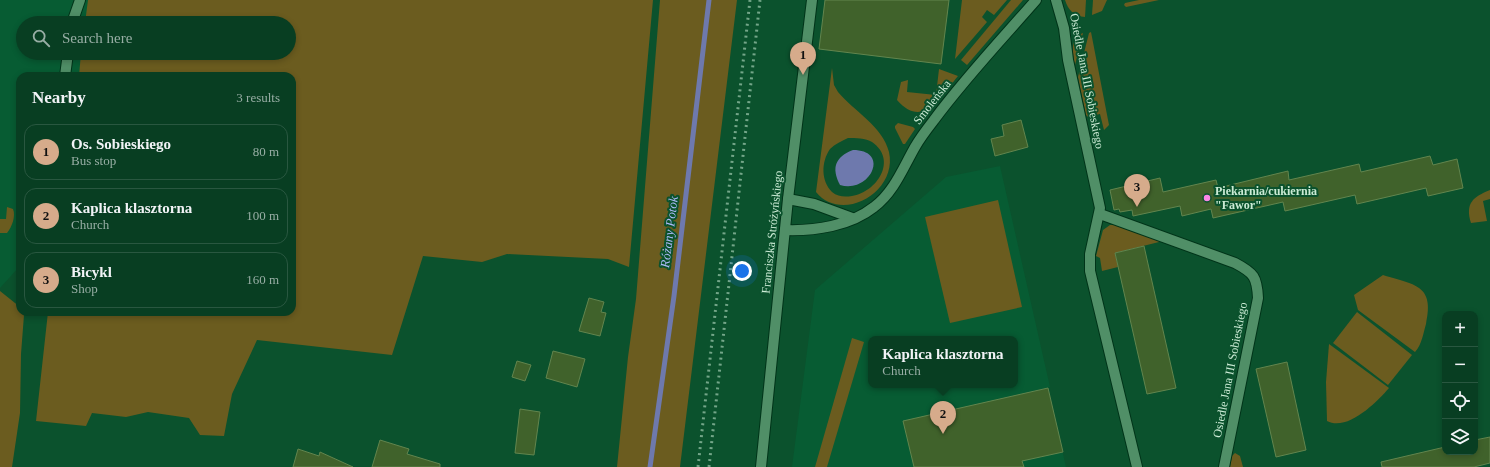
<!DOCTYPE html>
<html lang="en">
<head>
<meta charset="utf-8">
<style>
  :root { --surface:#083e22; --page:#11452a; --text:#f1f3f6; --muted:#98aea5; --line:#295740; --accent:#d6ab8b }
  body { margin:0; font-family:Georgia,serif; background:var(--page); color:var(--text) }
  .controls { position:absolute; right:12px; bottom:12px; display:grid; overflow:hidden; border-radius:8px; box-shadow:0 2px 6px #0003 }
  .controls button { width:36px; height:36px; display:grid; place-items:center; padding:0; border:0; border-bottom:1px solid var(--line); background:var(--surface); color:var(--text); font:20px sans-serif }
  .you { position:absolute; left:742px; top:271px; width:14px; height:14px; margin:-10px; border:3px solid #fff; border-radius:50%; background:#1a73e8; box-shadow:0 0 0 6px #1a73e833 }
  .badge { display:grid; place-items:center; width:26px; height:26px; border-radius:50%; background:var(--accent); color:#111; font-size:13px; font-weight:700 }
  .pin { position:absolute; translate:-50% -33px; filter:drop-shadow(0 1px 2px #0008) }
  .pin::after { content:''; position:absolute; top:21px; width:14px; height:12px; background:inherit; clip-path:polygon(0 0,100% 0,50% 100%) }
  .popup { position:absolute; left:868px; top:336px; width:150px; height:52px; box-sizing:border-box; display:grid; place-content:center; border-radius:8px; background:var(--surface); filter:drop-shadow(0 1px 3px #0005); font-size:13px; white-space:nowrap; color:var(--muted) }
  .popup b { font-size:15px; color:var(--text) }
  .popup::after { content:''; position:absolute; left:50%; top:100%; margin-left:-8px; border:8px solid transparent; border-top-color:var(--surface) }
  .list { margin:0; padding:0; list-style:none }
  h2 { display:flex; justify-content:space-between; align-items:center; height:52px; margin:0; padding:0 16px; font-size:17px }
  h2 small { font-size:13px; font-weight:400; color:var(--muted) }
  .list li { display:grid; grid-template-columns:26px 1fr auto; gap:12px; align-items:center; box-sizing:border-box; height:56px; margin:0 8px 8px; padding:0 8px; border:1px solid var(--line); border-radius:12px }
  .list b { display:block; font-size:15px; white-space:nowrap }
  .list p { margin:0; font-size:13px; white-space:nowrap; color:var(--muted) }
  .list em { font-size:13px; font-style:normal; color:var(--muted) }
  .icon { flex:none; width:22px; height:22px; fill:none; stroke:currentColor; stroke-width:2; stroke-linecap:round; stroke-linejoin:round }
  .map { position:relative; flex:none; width:1490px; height:467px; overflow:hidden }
  .search { position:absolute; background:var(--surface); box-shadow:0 2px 6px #0003; left:16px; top:16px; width:280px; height:44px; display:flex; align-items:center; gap:10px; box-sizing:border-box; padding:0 14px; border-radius:22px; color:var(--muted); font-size:15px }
  .panel { position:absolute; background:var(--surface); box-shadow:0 2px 6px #0003; left:16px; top:72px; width:280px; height:244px; border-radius:12px }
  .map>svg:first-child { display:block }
  .built { fill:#075c33; fill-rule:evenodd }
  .green { fill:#6b5c1f; fill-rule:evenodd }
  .water { fill:#6e79ad }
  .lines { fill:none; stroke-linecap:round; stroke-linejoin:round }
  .stream { stroke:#6e79ad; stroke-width:5 }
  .building { fill:#40622b; stroke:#62854e }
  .minor-casing { stroke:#003419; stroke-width:12 }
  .tertiary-casing { stroke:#003419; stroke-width:12 }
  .minor { stroke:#508f67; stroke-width:10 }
  .tertiary { stroke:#508f67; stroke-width:10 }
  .rail { stroke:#74a689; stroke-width:3; stroke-dasharray:2 4; stroke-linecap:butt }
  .poi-dot { fill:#fb87e5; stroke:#0b522d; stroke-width:1.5 }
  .labels { text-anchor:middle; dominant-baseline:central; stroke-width:4; stroke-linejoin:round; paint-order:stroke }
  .street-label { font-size:12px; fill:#cbebd5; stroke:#0b522d }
  .poi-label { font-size:12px; font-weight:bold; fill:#cbebd5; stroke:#0b522d; text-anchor:start }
  .water-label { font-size:13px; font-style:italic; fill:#adbaf9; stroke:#0b522d }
</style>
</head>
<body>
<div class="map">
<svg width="1490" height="467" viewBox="0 0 1490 467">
  <rect width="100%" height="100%" fill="#0b522d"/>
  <g class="built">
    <polygon points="0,0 455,0 289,23 23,23 23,53 100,53 96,76 20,76 20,266 0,288"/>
    <path d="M1000 166 1050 387 1048 388 1066 467H792L815 290 946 177ZM871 339H1015V385H871Z"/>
  </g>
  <g class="green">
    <polygon points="88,0 653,0 629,267 608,259 507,254 482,262 423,256 392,355 257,340 232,394 224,436 200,435 189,418 148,412 126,417 92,413 86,426 36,421 48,312 292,312 292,76 79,76 81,53 289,53 289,23 85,23"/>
    <polygon points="660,0 737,0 680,467 617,467 628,357 636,299"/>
    <polygon points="962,0 1007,0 994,15 987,10 982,17 987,22 955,59"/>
    <polygon points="1011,0 1023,0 967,65 961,60"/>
    <path d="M1065 0H1086L1085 17C1074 16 1068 10 1065 0Z"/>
    <polygon points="1093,0 1107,0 1102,11 1092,15"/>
    <polygon points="1139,0 1159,0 1126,7 1124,5 1125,3"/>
    <polygon points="1091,32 1109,125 1104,130 1100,114 1088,117 1086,115 1078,77 1089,33"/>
    <path d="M1083 33 1075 65C1073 54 1069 37 1083 33Z"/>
    <path d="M832 68 834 85 838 92C854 111 883 127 889 152 898 192 842 224 816 192ZM848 138C855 138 866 138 872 142 898 160 877 192 852 196 845 197 838 197 832 192 821 181 821 162 830 149 835 144 842 141 848 138Z"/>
    <path d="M939 69 958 76C941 97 923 130 897 100L901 82 908 80 907 92 936 95Z"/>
    <polygon points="898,123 913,127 915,129 905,144 903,144 895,128 895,126"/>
    <path d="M1490 190V199L1483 201 1487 221 1471 223C1465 203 1473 197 1490 190Z"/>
    <polygon points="998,200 1022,307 950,323 925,217"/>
    <path d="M7 207 13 209C16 216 12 227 7 233H0V219H6Z"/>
    <polygon points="1110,225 1116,225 1163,241 1115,253 1118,267 1102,271 1100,258 1096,256 1103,230"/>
    <path d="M1383 275C1414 285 1435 284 1426 324 1423 334 1422 344 1415 352L1358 310 1354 295Z"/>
    <polygon points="0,291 20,307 20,312 22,312 24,315 21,354 20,413 12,467 0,467"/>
    <polygon points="1357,312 1412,355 1388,385 1333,343"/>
    <polygon points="852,338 864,342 827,467 815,467"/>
    <path d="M1329 344 1389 388C1377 402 1347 432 1327 421L1326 382Z"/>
    <polygon points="1235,453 1240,456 1243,467 1230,467 1232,456"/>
  </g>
  <path class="water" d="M853 150C891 150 870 194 840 185 831 168 835 157 853 150Z"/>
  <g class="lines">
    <polyline class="stream" points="650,467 674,296 709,0"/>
  </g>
  <g class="building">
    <polygon points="825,0 949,0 941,64 819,49"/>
    <polygon points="1021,120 1028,147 995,156 991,139 1004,136 1002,125"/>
    <polygon points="1430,156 1433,165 1457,159 1463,188 1428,196 1426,188 1357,204 1355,195 1285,211 1283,202 1213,218 1211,209 1182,216 1180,206 1133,216 1132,210 1120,212 1119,209 1114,210 1110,190 1160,178 1163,192 1216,180 1218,188 1288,171 1289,180 1359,164 1361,172"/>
    <polygon points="1144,246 1176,388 1147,394 1115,253"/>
    <polygon points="589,298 604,302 601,312 606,313 600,336 579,331"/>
    <polygon points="553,351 585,359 577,387 546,378"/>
    <polygon points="517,361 531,365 525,381 512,377"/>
    <polygon points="1287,362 1306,450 1276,457 1256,369"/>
    <polygon points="1048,388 1063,452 1022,461 1024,467 914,467 903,421"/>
    <polygon points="520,409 540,412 534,455 515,453"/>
    <polygon points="1490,437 1490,463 1474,467 1382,467 1381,462 1445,447 1445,452 1475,452 1475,440"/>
    <polygon points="380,440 409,449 407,454 440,464 440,467 372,467"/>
    <polygon points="298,449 319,456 320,452 353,467 293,467"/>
  </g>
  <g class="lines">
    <g class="minor-casing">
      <g id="minor">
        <polyline points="1056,0 1064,28 1068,60 1100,208 1090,254 1090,271 1137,467"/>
        <polyline points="72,23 80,0"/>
        <polyline points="65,76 68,53"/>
        <path d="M1100 214 1235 263C1254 273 1257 277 1258 298L1224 467"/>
      </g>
    </g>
    <g class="tertiary-casing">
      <g id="tertiary">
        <polyline points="788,199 814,204 852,218"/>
        <path d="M785 230C815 231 850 226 874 207 894 192 903 168 915 147 920 138 927 129 934 120 965 78 1002 39 1036 0"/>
        <polyline points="761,467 788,199 812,0"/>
      </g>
    </g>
    <use href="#minor" class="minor"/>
    <use href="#tertiary" class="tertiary"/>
    <g class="rail">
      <polyline points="698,467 750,0"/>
      <polyline points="709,467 760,0"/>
    </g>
  </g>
  <circle class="poi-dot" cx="1207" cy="198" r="4"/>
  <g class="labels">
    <g class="street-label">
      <text transform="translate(1087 81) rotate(79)">Osiedle Jana III Sobieskiego</text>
      <text transform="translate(932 102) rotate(-52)">Smoleńska</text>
      <text transform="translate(772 232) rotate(-84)">Franciszka Stróżyńskiego</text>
      <text transform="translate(1230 370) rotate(-79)">Osiedle Jana III Sobieskiego</text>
    </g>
    <g class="poi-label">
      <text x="1215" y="191">Piekarnia/cukiernia<tspan x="1215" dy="14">"Fawor"</tspan></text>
    </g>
    <g class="water-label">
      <text transform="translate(669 232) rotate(-83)">Różany Potok</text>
    </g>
  </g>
</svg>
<div class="controls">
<button>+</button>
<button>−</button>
<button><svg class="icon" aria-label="locate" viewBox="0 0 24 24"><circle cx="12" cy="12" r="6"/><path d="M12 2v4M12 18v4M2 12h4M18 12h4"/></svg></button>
<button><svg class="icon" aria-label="layers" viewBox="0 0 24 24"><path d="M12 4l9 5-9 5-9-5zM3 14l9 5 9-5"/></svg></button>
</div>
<div class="you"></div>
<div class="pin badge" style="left:803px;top:75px">1</div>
<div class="pin badge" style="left:943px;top:434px">2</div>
<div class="popup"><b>Kaplica klasztorna</b>Church</div>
<div class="pin badge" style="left:1137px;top:207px">3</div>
<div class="search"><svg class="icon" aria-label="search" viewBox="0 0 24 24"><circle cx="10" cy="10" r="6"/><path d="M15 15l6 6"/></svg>Search here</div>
<section class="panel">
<h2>Nearby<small>3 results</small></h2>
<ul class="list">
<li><span class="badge">1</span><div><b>Os. Sobieskiego</b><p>Bus stop</p></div><em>80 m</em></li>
<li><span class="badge">2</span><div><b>Kaplica klasztorna</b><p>Church</p></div><em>100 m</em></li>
<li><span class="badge">3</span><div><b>Bicykl</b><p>Shop</p></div><em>160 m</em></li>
</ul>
</section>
</div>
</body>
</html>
